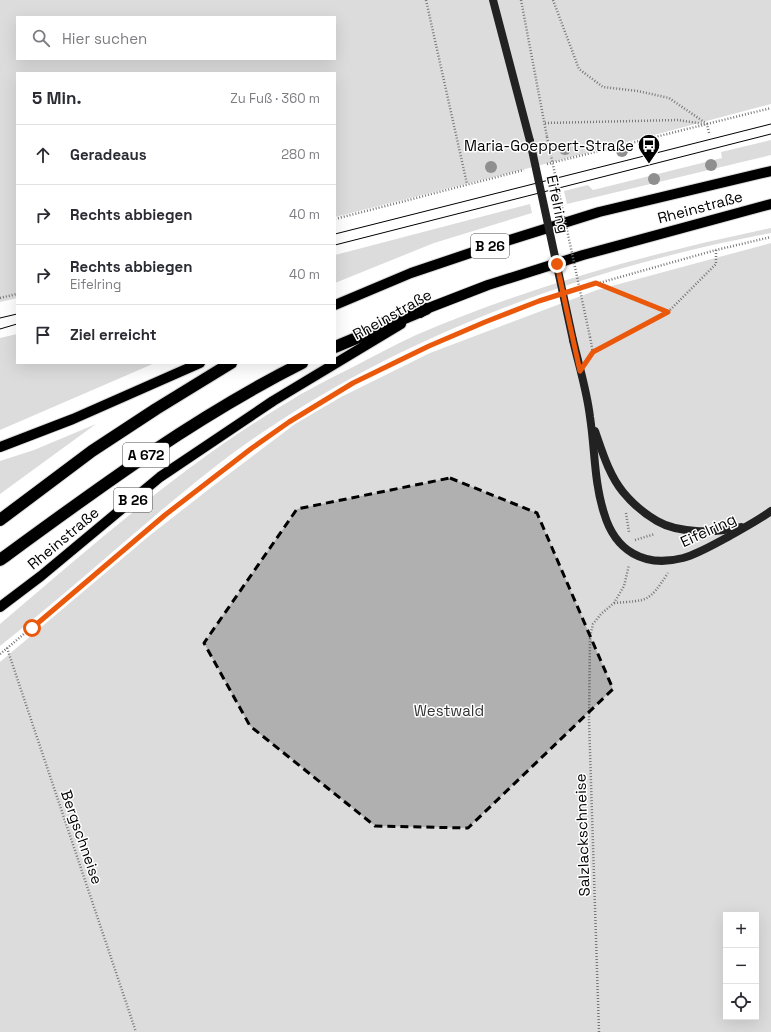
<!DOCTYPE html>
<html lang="de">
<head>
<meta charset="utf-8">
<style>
  :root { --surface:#fff; --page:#f7f7f7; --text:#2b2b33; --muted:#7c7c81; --line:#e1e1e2 }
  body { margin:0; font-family:"Space Grotesk",sans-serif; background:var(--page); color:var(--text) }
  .controls { position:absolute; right:12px; bottom:12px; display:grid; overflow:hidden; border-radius:0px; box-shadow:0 4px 16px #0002 }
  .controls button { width:36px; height:36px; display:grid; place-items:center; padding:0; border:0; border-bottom:1px solid var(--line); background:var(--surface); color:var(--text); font:20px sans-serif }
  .stop { position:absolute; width:12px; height:12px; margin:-9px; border:3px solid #ea580c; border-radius:50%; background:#fff }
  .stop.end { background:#ea580c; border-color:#fff; box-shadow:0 1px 4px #0008 }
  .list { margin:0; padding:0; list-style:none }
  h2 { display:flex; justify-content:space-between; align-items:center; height:52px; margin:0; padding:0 16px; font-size:17px }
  h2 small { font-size:13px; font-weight:400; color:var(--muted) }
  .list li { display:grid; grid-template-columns:26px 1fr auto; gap:12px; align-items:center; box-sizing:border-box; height:60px; padding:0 16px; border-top:1px solid var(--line) }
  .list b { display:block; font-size:15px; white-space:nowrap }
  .list p { margin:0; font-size:13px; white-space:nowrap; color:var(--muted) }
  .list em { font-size:13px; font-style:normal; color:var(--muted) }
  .icon { flex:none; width:22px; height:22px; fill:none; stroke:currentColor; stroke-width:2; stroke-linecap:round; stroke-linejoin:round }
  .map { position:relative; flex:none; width:771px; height:1032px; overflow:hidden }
  .search { position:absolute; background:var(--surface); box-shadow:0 4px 16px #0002; left:16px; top:16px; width:320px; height:44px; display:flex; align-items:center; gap:10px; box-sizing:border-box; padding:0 14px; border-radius:0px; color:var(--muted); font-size:15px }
  .panel { position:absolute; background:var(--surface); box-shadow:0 4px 16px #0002; left:16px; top:72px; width:320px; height:292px; border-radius:0px }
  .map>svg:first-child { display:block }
  .green { fill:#dcdcdc; fill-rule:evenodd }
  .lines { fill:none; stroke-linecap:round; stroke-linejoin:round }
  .primary-casing { stroke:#dbdbdb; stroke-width:12 }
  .motorway-casing { stroke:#dbdbdb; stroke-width:14 }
  .path { stroke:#777; stroke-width:2.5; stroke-dasharray:1 2; stroke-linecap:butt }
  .secondary { stroke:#222; stroke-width:8 }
  .primary { stroke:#000; stroke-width:10 }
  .motorway { stroke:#000; stroke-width:12 }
  .tram { stroke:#000; stroke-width:1 }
  .path-bridge { stroke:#777; stroke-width:2.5; stroke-dasharray:1 2; stroke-linecap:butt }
  .secondary-bridge { stroke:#222; stroke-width:8 }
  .tree { fill:#8f8f8f }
  .route { stroke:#ea580c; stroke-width:5 }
  .marked { fill:#000; fill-opacity:0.2; stroke:#000; stroke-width:3; stroke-dasharray:8 5; stroke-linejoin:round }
  .labels { text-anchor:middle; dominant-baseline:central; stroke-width:3; stroke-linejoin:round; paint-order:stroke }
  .shield { fill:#fff; stroke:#4c4c4c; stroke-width:1 }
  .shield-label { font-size:14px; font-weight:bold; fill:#000 }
  .poi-label { font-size:15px; fill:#000; stroke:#fff; text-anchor:end }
  .street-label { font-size:15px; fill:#000; stroke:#fff }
  .park-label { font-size:15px; fill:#333; stroke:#fff }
</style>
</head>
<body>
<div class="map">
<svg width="771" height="1032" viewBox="0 0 771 1032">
  <rect width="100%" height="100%" fill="#fff"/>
  <g class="green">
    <path d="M0 0H771V104L541 165 335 217V73H17V298L0 302ZM17 17H335V59H17Z"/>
    <polygon points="771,140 771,155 567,204 564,191 588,185 593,190 722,158 721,152"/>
    <polygon points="530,204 532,213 434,243 335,283 335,255"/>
    <path d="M771 228V233C592 267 415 329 263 432 211 467 164 508 116 549 78 582 39 615 0 646V624C91 547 180 467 283 405 305 391 329 379 353 367 374 356 394 345 416 335 530 286 650 253 771 228Z"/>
    <path d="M771 243V1032H0V662L149 536 213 486 295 424 341 397 430 353 597 290ZM726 915H756V1017H726Z"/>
    <polygon points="17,334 17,363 155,363 0,430 0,338"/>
    <polygon points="96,424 0,494 0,461 34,450"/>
  </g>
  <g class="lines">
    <g class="primary-casing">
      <g id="primary">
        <polyline points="335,305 411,273 500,243 599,212 771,171"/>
        <polyline points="420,313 426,309 488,285 583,255 771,204"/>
        <polyline points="0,447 73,419 200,363"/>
        <polyline points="0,607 41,576 160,477 273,401 401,324"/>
      </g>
    </g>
    <g class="motorway-casing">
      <g id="motorway">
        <polyline points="335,347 426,309"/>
        <polyline points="0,520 92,451 156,409 231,363"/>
        <path d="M0 560C97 489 193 418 302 363"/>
      </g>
    </g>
    <g class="path">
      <polyline points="426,0 467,184"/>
      <polyline points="521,0 547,137"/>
      <polyline points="553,0 579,69 603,87 638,91 669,98 707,124 709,133"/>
      <polyline points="545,123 678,120 704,124"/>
      <polyline points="547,164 771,108"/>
      <polyline points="335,219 524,170"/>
      <polyline points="574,290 716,250 771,237"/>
      <polyline points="0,298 17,294"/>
      <polyline points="668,312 716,264 716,250"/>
      <polyline points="590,337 593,353"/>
      <polyline points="590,357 593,353 668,312 596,283"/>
      <polyline points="626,513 629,532"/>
      <polyline points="635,540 655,534"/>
      <path d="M614 603C649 600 648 603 668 573"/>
      <polyline points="7,648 136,1032"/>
      <path d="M0 654C94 576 186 492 287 423 340 387 397 360 455 335 486 321 518 307 551 297"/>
      <polyline points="599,1032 589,720 590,637 593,624 601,614 614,603 624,586 629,565"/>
    </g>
    <g class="secondary">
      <polyline points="493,0 530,141"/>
      <path d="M573 340C579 366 587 391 590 417 595 449 594 482 604 513 615 551 644 568 683 558 697 554 711 546 724 539 740 530 756 522 771 511"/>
      <path d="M595 431C602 451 609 475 623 492 632 503 645 514 657 521 679 534 718 533 741 527"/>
    </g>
    <use href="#primary" class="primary"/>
    <use href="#motorway" class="motorway"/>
    <g class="tram">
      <polyline points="335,234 771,124"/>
      <polyline points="335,245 771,134"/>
      <polyline points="0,318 17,314"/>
      <polyline points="0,329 17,324"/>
    </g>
    <polyline class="path-bridge" points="547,137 590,337"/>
    <polyline class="secondary-bridge" points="530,141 573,340"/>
  </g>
  <g class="tree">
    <circle cx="565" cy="149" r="6"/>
    <circle cx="622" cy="151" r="6"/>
    <circle cx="711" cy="165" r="6"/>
    <circle cx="491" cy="167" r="6"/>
    <circle cx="654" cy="179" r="6"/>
  </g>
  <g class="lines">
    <path class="route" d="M32 628 165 515 252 448 289 422 353 383 429 346 485 322 539 301 596 283 668 312 593 352 580 371C572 335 564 299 557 264"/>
  </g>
  <path class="marked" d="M450 478 537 513 613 689 468 828 375 826 250 726 204 643 297 509Z"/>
  <defs>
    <g id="bus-pin" transform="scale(1.15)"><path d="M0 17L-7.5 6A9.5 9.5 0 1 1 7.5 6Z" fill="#000" stroke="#fff"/><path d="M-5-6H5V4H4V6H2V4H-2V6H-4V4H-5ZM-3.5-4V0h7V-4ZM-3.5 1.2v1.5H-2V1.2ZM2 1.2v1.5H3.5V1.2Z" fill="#fff"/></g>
  </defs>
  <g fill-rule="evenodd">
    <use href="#bus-pin" x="649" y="145"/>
  </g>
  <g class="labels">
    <g class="shield">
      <rect x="471" y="234" width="38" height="24" rx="3"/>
      <rect x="123" y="443" width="46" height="24" rx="3"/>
      <rect x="114" y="488" width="38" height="24" rx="3"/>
    </g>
    <g class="shield-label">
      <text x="490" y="246">B 26</text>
      <text x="146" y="455">A 672</text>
      <text x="133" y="500">B 26</text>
    </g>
    <g class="poi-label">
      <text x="634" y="145">Maria-Goeppert-Straße</text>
    </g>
    <g class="street-label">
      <text transform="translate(558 204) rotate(78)">Eifelring</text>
      <text transform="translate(700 207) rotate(-15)">Rheinstraße</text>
      <text transform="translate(392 314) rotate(-29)">Rheinstraße</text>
      <text transform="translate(708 530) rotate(-25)">Eifelring</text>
      <text transform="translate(63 538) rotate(-40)">Rheinstraße</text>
      <text transform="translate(582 835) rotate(-92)">Salzlackschneise</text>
      <text transform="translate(82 837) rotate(71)">Bergschneise</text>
    </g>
    <g class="park-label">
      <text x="449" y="710">Westwald</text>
    </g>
  </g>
</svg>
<div class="controls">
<button>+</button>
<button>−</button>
<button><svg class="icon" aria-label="locate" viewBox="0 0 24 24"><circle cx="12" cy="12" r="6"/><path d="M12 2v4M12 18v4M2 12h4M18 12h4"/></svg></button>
</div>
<div class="stop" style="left:32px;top:628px"></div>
<div class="stop end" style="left:557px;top:264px"></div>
<div class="search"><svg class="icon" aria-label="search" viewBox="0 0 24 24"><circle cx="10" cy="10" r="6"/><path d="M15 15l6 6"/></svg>Hier suchen</div>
<section class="panel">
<h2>5 Min.<small>Zu Fuß · 360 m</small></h2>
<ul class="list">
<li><svg class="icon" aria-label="ahead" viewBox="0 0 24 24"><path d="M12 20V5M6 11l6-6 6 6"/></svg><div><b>Geradeaus</b></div><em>280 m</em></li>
<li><svg class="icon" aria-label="right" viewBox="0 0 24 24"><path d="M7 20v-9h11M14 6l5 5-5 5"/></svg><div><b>Rechts abbiegen</b></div><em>40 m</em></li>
<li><svg class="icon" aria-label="right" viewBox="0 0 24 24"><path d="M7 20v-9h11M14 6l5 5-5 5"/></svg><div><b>Rechts abbiegen</b><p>Eifelring</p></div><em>40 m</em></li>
<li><svg class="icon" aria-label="arrive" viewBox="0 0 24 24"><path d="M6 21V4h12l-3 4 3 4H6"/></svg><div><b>Ziel erreicht</b></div></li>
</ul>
</section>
</div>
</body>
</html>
